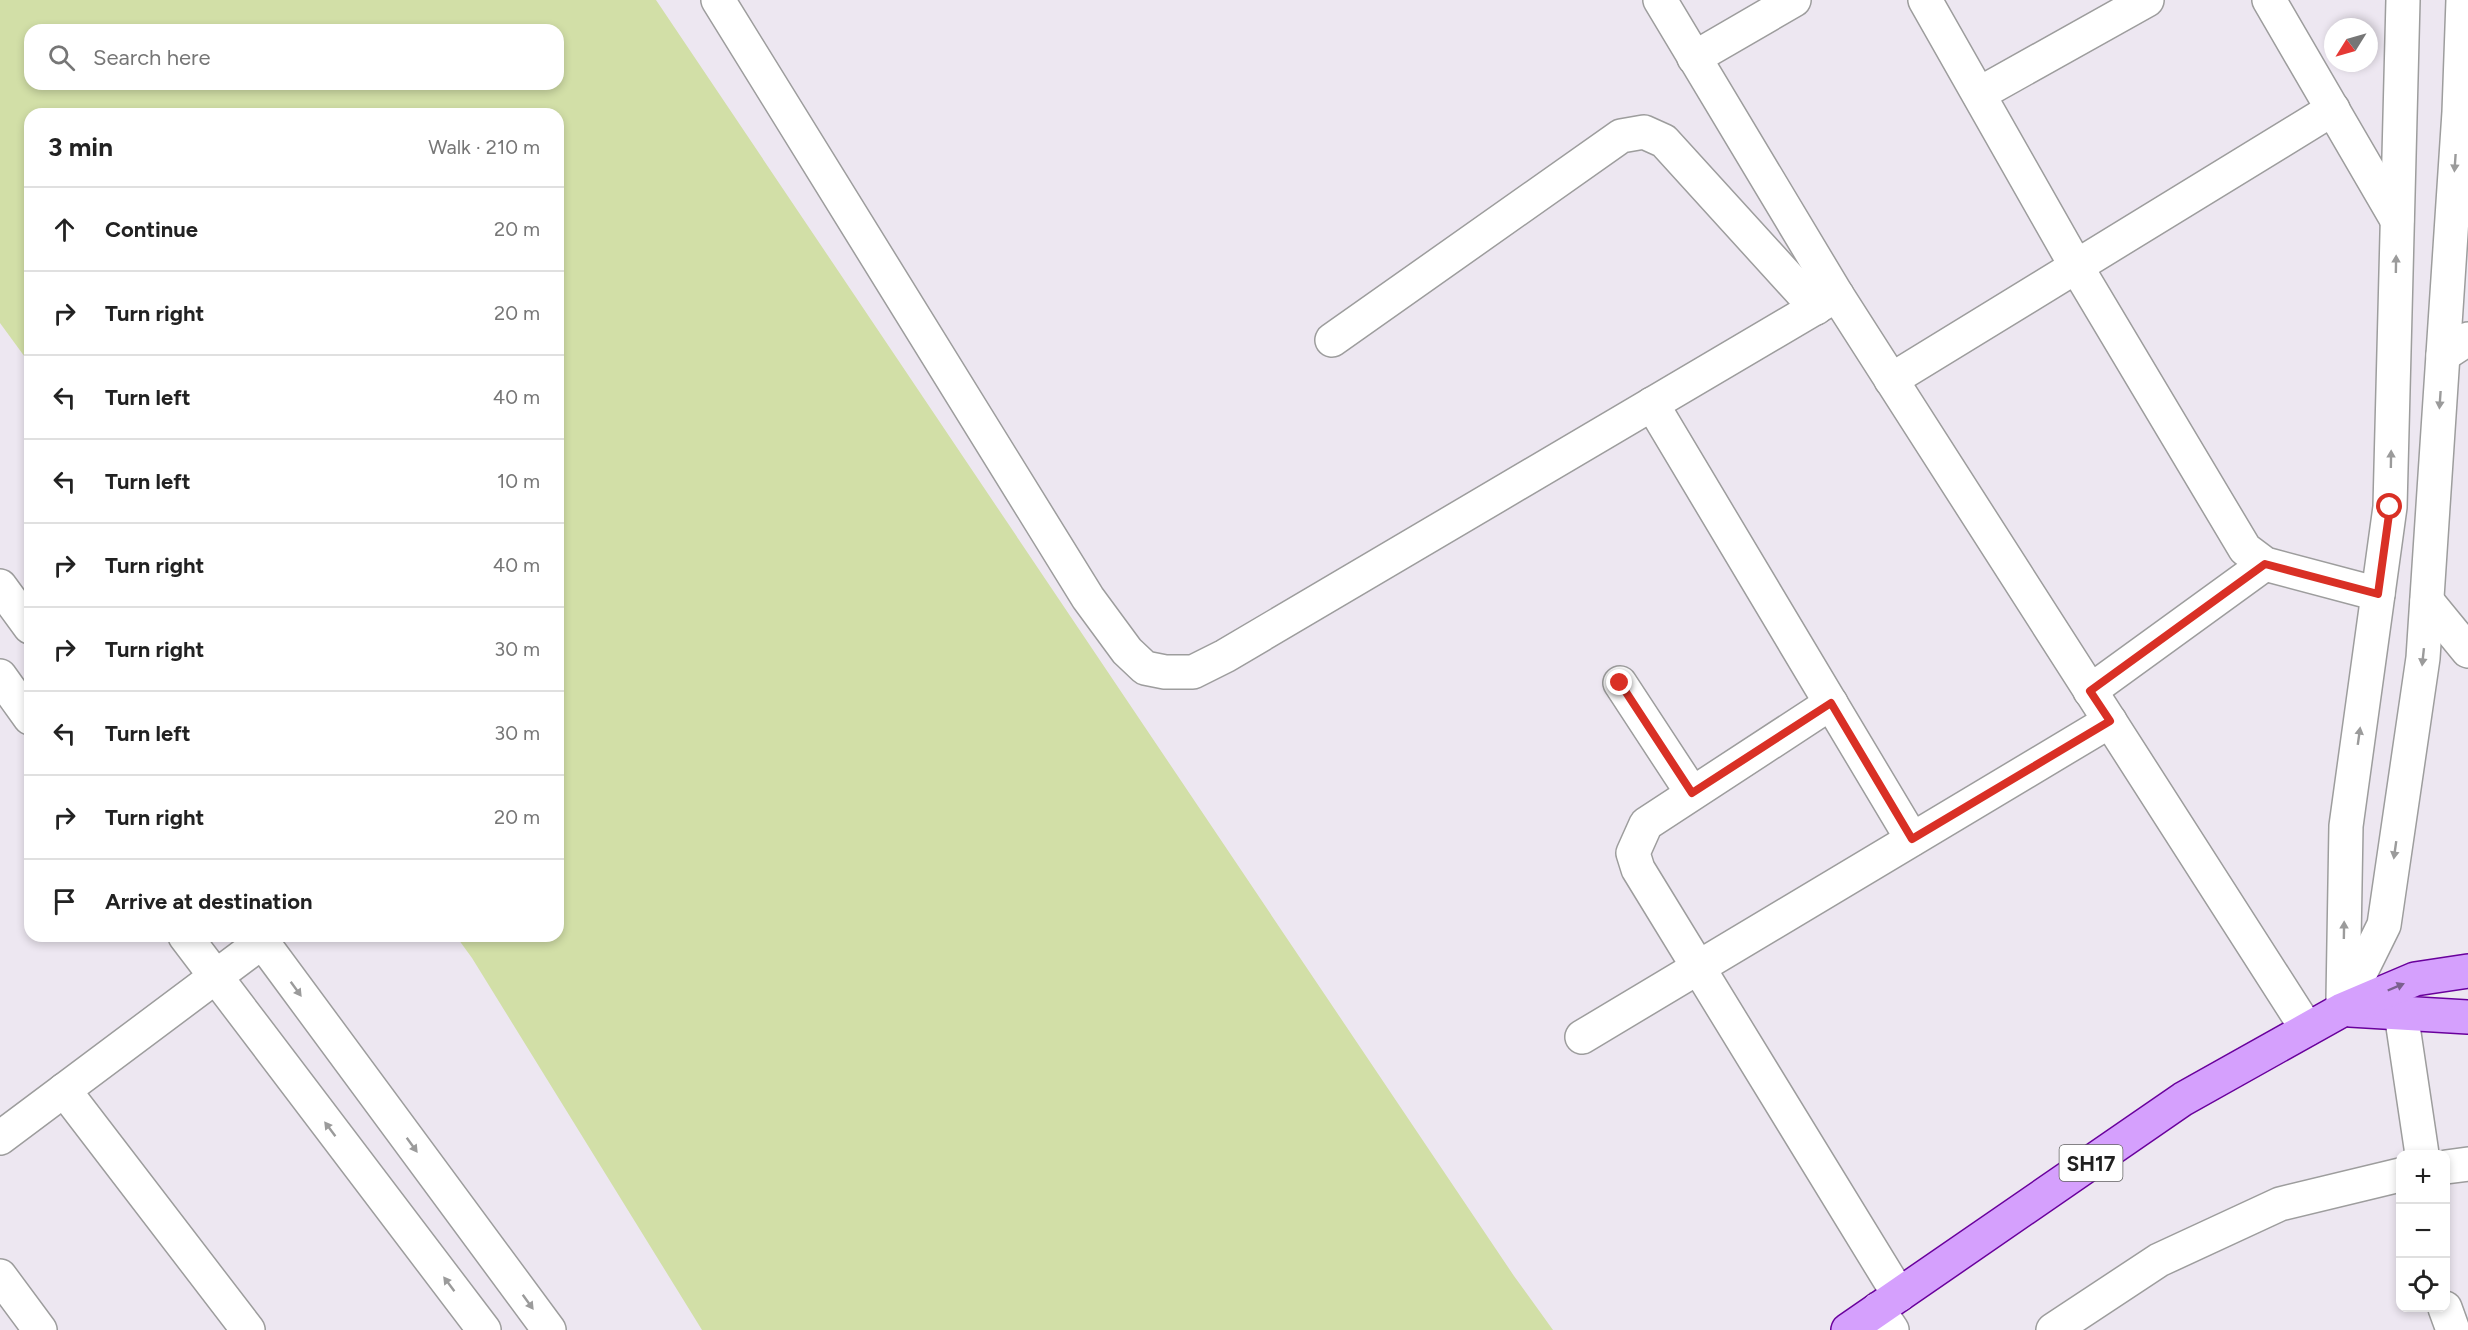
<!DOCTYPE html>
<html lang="en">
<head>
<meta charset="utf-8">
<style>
  :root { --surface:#fff; --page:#f2f2f2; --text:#222; --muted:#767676; --line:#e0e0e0 }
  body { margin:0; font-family:Figtree,sans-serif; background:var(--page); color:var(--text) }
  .controls { position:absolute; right:18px; bottom:18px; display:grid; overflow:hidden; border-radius:12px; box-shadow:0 3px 9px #0003 }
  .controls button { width:54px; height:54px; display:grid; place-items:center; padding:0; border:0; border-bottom:2px solid var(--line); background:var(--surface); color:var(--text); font:30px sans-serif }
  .compass { position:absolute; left:2324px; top:18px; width:54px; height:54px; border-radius:50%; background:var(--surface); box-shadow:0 3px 9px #0003; rotate:233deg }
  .stop { position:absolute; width:18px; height:18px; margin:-14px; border:4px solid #d93025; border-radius:50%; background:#fff }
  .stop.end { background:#d93025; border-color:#fff; box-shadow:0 2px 6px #0008 }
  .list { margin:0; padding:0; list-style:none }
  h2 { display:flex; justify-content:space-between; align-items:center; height:78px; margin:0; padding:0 24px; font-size:26px }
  h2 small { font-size:20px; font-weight:400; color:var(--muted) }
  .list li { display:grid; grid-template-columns:39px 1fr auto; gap:18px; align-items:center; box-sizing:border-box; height:84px; padding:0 24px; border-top:2px solid var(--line) }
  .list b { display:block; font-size:22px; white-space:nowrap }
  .list em { font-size:20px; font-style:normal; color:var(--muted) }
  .icon { flex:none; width:33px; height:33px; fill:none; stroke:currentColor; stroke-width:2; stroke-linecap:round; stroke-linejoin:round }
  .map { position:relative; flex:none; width:2468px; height:1330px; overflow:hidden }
  .search { position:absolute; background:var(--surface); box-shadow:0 3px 9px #0003; left:24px; top:24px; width:540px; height:66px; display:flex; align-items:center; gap:15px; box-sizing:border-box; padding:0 21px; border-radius:18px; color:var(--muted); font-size:22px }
  .panel { position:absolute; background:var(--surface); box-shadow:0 3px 9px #0003; left:24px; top:108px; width:540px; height:834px; border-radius:18px }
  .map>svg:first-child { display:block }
  .water { fill:#d2dfa7; fill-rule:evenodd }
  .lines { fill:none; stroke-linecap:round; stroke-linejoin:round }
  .minor-casing { stroke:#9d9d9d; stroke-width:36 }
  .tertiary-casing { stroke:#9d9d9d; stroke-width:36 }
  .primary-casing { stroke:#69009c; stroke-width:36 }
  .minor { stroke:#fff; stroke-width:33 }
  .tertiary { stroke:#fff; stroke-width:33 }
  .primary { stroke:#d5a0fd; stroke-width:33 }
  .oneway { fill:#9b9b9b }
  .oneway2 { fill:#7a608e }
  .route { stroke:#d93025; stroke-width:8 }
  .labels { text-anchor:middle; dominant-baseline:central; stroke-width:4.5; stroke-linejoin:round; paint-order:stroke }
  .shield { fill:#fff; stroke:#636363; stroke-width:1.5 }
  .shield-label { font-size:21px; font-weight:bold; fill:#202020 }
</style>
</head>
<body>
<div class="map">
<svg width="2468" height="1330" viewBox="0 0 2468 1330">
  <rect width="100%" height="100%" fill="#ede7f1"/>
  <path class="water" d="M0 0H656L1514 1276 1553 1330H702L472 958 456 936H558V114H30V364L0 323ZM30 30H558V84H30Z"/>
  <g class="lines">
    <g class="minor-casing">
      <g id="minor">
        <polyline points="718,0 1088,598 1127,651 1145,668 1165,672 1193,672 1225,656 1837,295"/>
        <polyline points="1660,0 1837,295 2307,1029"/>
        <polyline points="1925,0 2076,266 2245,549 2265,564 2378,594"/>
        <polyline points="2269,0 2397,220"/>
        <polyline points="1694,58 1794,0"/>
        <polyline points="1979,94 2147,0"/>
        <polyline points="1332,340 1621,136 1644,132 1664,141 1816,308"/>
        <polyline points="2443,355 2468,339"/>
        <polyline points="1891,380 2333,109"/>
        <polyline points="1652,404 1912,839"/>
        <polyline points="2427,601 2468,651"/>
        <polyline points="1620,683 1692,793"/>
        <polyline points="2090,691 2265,564"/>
        <polyline points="1831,703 1646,824 1633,853 1638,869 1899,1295"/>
        <polyline points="2401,1013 2422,1154"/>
        <polyline points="1582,1037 2110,721"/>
        <polyline points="64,1090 248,1330"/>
        <polyline points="2446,1167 2468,1164"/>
        <polyline points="0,1276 40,1330"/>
        <polyline points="2445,1308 2453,1330"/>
        <polyline points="1878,1309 1892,1330"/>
        <polyline points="2053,1330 2159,1260 2280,1204 2400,1175"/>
      </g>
    </g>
    <g class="tertiary-casing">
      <g id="tertiary">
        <polyline points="0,586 30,627"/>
        <polyline points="0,676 30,718"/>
        <polyline points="185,936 484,1330"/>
        <polyline points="258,936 549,1330"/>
        <polyline points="2343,999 2346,826 2390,507 2403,0"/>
        <polyline points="2342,1010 2384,925 2423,658 2459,112 2463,0"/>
        <polyline points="0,1138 262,942"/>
      </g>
    </g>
    <g class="primary-casing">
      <g id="primary">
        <polyline points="2350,1010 2468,1017"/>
        <polyline points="1848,1330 2183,1099 2342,1010 2415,979 2468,971"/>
      </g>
    </g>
    <use href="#minor" class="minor"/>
    <use href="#tertiary" class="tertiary"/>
    <use href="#primary" class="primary"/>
  </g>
  <defs><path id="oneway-solid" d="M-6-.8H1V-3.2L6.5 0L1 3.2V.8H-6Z" transform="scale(1.5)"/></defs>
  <g class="oneway">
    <use href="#oneway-solid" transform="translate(2455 163) rotate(94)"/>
    <use href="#oneway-solid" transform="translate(2396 264) rotate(-89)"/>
    <use href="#oneway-solid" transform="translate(2440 400) rotate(94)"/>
    <use href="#oneway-solid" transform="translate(2391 459) rotate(-89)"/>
    <use href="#oneway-solid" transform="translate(2423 657) rotate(96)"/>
    <use href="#oneway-solid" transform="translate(2359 736) rotate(-82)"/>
    <use href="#oneway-solid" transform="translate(2395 850) rotate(98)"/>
    <use href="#oneway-solid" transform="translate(2344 930) rotate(-89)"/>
    <use href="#oneway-solid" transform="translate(296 989) rotate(54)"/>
    <use href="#oneway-solid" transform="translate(330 1129) rotate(-127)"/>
    <use href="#oneway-solid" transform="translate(412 1145) rotate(54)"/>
    <use href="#oneway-solid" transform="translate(449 1284) rotate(-127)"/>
    <use href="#oneway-solid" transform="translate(528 1302) rotate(54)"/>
  </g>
  <use class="oneway2" href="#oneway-solid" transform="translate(2396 987) rotate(-23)"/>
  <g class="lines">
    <polyline class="route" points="1620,683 1692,793 1831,703 1912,839 2110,721 2090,691 2265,564 2378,594 2390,507"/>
  </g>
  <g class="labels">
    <rect class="shield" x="2059.5" y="1145" width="63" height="36" rx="4.5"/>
    <g class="shield-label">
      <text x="2091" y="1163">SH17</text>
    </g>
  </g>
</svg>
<div class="controls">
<button>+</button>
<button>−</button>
<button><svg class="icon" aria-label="locate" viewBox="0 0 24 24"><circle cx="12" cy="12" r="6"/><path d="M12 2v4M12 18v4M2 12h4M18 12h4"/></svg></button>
</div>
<svg class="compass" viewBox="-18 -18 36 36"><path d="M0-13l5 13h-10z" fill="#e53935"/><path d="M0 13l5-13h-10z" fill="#767676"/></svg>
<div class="stop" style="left:2390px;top:507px"></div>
<div class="stop end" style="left:1620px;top:683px"></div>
<div class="search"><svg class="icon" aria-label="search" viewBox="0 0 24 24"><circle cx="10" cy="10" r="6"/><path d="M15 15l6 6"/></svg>Search here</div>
<section class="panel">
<h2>3 min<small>Walk · 210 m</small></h2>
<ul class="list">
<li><svg class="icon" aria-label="ahead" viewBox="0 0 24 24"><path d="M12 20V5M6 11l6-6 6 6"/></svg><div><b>Continue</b></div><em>20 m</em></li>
<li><svg class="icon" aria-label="right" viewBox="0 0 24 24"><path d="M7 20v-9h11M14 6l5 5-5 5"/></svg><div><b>Turn right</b></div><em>20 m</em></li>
<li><svg class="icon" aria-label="left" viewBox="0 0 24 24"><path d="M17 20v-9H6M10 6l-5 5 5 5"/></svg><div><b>Turn left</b></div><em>40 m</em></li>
<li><svg class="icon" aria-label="left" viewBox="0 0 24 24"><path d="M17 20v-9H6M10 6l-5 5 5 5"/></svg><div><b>Turn left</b></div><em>10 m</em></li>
<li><svg class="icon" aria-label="right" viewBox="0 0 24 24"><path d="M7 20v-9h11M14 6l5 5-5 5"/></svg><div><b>Turn right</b></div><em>40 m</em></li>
<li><svg class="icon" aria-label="right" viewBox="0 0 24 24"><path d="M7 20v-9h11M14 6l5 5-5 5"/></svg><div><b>Turn right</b></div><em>30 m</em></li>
<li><svg class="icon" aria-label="left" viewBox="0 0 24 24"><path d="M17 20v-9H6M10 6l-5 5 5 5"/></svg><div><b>Turn left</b></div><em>30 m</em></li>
<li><svg class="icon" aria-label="right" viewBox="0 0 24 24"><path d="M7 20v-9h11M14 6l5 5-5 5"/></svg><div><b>Turn right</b></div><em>20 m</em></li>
<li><svg class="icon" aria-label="arrive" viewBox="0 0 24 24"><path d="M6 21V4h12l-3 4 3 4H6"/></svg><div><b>Arrive at destination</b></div></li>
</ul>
</section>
</div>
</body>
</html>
